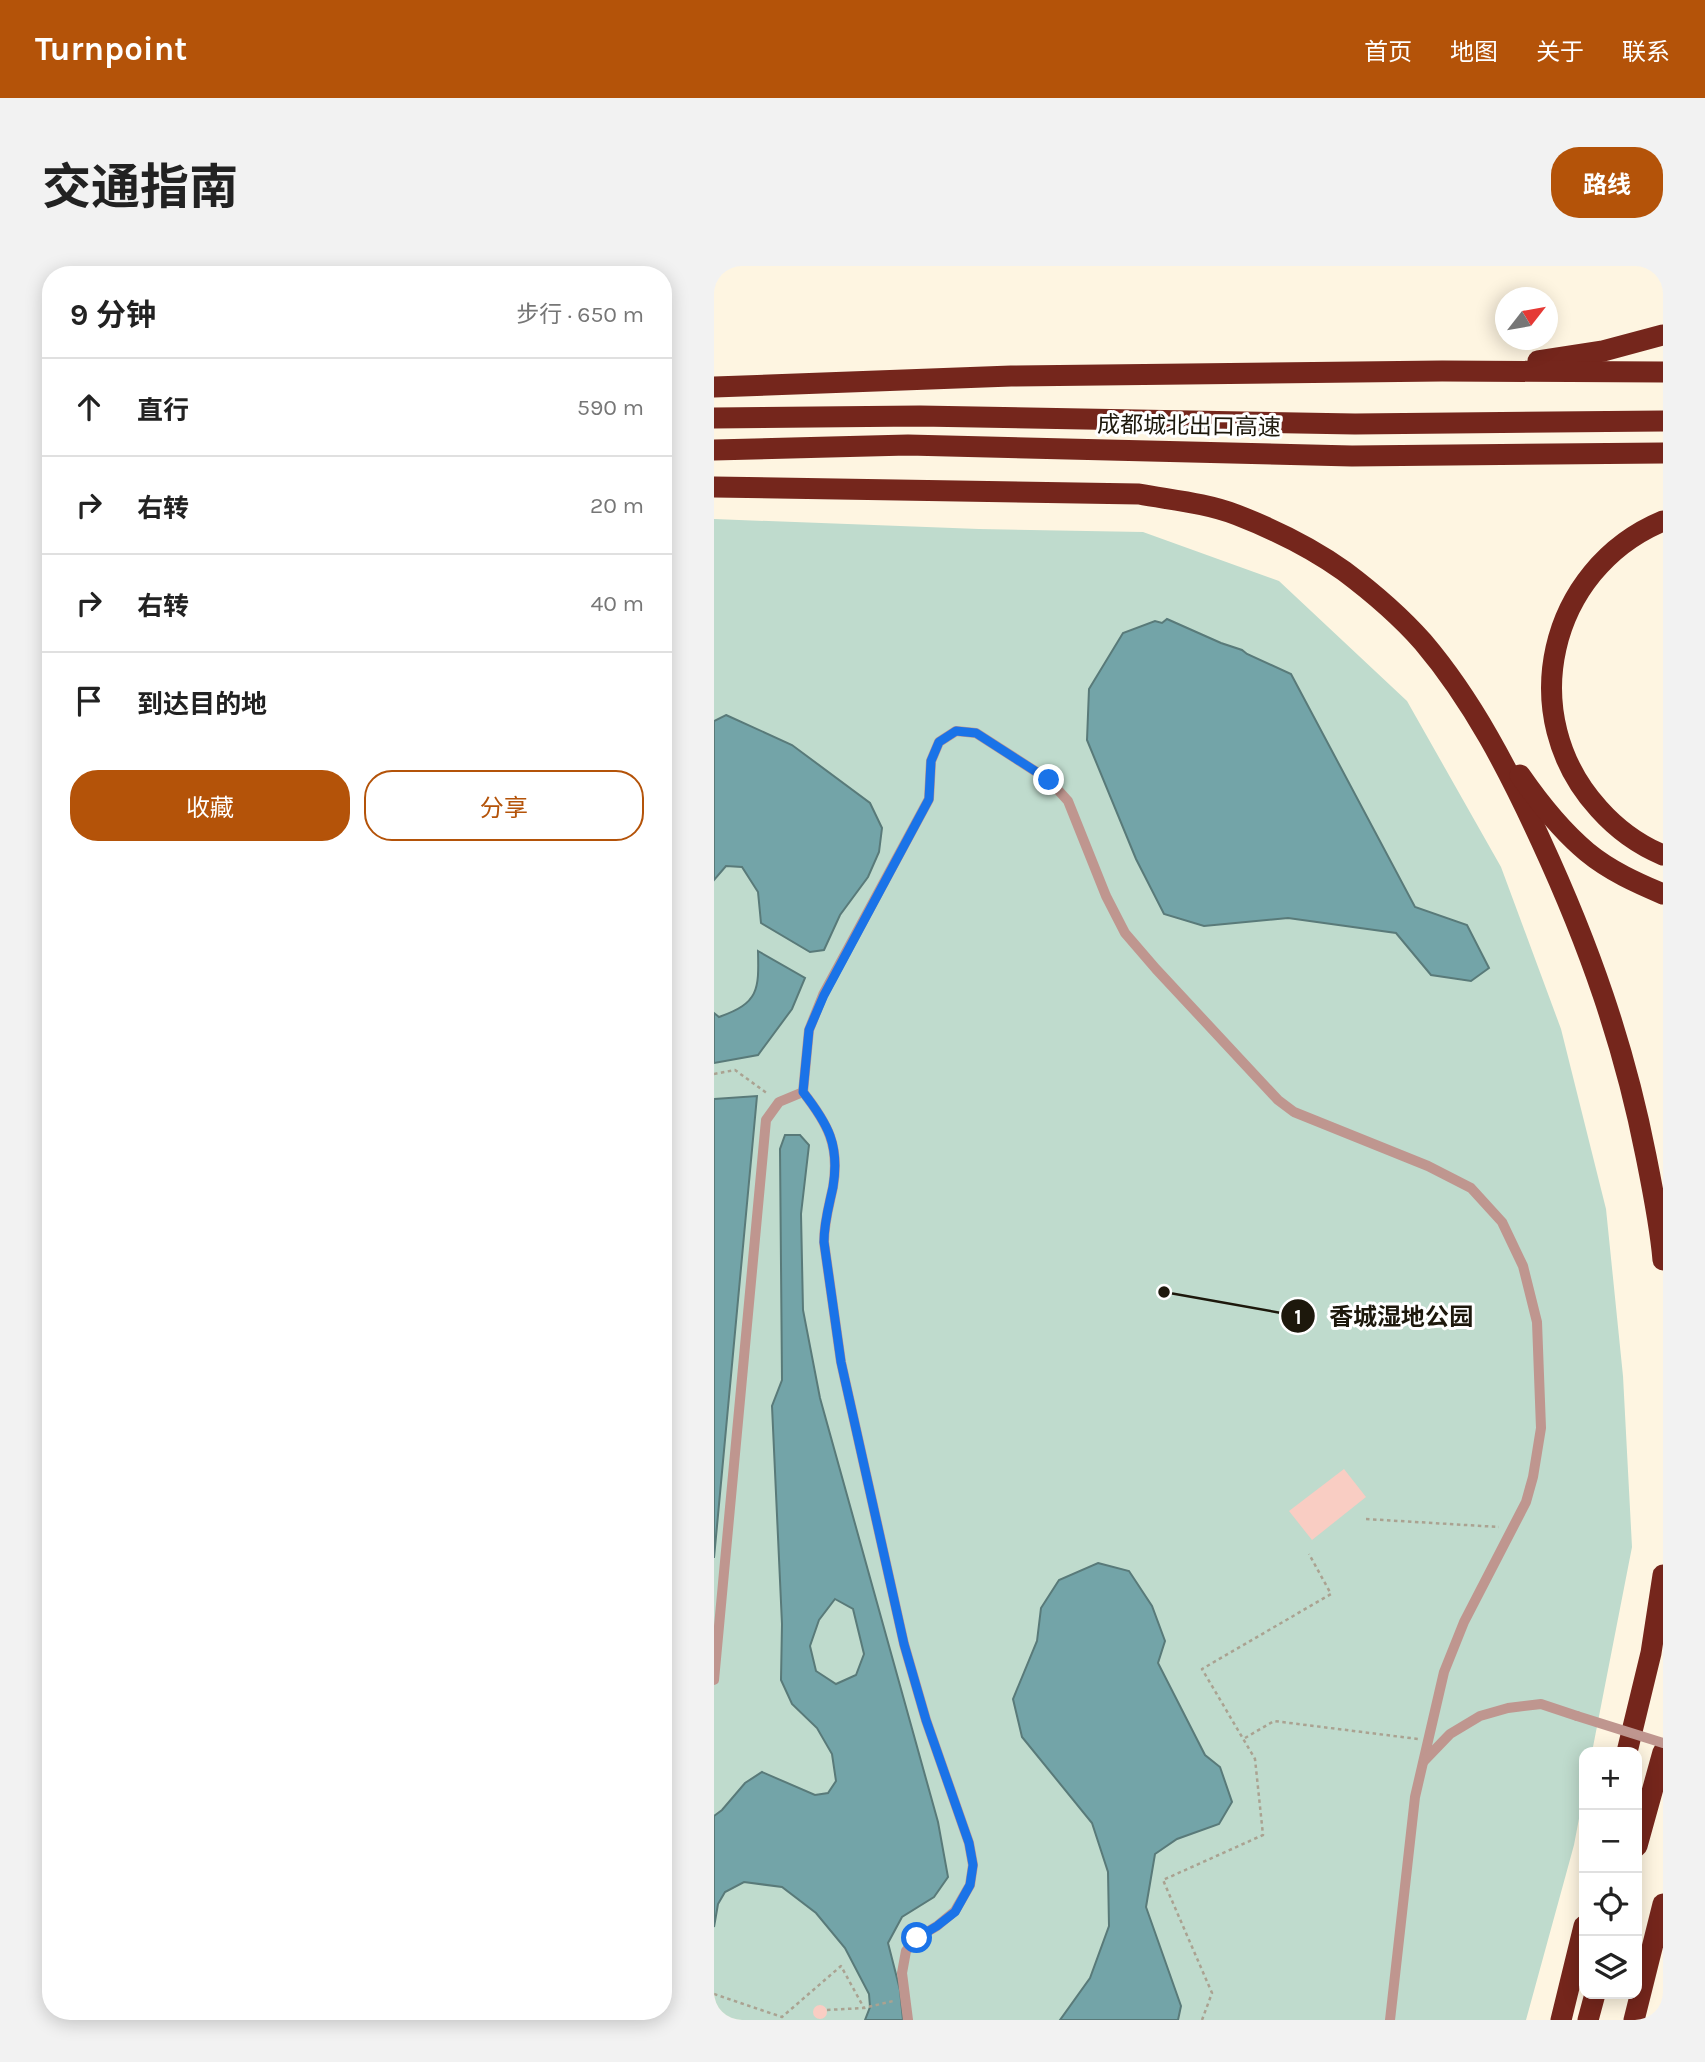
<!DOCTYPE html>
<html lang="zh">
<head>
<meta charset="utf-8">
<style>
  :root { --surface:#fff; --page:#f2f2f2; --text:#222; --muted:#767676; --line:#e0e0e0; --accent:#b45309 }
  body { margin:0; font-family:Karla,"Noto Sans SC",sans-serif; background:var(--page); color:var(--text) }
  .controls { position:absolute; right:21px; bottom:21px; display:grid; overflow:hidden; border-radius:14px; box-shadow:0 4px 18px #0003 }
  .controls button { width:63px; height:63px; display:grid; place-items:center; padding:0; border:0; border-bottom:2px solid var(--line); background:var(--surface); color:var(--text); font:35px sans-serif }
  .compass { position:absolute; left:781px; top:21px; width:63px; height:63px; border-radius:50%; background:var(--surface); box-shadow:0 4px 18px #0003; rotate:59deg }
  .stop { position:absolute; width:21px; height:21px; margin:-16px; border:5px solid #1a73e8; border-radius:50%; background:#fff }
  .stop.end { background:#1a73e8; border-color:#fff; box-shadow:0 2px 7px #0008 }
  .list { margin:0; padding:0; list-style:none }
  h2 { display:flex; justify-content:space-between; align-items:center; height:91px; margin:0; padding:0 28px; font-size:30px }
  h2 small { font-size:23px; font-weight:400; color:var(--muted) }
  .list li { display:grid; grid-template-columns:46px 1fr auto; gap:21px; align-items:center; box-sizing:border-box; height:98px; padding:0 28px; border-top:2px solid var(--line) }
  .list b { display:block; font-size:26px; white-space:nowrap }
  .list em { font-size:23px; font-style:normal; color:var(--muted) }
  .actions { display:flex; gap:14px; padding:21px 28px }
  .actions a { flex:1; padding:16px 0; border:2px solid var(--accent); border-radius:28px; text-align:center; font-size:24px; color:var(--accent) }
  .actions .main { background:var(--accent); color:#fff }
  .icon { flex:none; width:38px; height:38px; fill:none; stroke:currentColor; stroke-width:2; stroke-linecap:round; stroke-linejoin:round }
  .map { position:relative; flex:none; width:949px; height:1754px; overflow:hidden; border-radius:28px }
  header { display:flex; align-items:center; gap:42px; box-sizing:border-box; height:98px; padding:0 35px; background:var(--accent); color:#fff }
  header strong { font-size:33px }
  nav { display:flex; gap:38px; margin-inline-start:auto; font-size:24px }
  .intro { display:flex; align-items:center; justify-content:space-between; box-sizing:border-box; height:168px; padding:0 42px }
  h1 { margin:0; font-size:49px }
  .button { padding:18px 32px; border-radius:28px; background:var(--accent); color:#fff; font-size:24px; font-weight:700 }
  main { display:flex; gap:42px; padding:0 42px }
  aside { flex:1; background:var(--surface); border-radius:28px; box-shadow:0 4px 18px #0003 }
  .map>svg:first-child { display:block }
  .green { fill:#bfdbcd }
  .water { fill:#73a4a8; stroke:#597a79; stroke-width:2; fill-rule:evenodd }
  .building { fill:#f9cdc3 }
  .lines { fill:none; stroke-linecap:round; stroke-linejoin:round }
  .path { stroke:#aaa291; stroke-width:2.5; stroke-dasharray:3.5 3.5; stroke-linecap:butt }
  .minor { stroke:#bf968f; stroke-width:10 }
  .motorway { stroke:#75261c; stroke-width:21 }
  .minor-bridge { stroke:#bf968f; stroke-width:10 }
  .route { stroke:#1a73e8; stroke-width:9 }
  .labels { text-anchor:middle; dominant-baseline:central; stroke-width:6; stroke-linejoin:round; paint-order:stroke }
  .street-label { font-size:23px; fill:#1d180c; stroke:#fff }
  .leader { fill:none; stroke:#1d180c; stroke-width:2.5 }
  .callout-dot { fill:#1d180c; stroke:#fff; stroke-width:2.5 }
  .mark-label { font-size:21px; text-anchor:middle; font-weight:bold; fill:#fff }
  .callout-label { font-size:24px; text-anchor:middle; font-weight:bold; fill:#1d180c; stroke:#fff; stroke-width:6; stroke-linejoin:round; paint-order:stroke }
</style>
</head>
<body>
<header>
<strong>Turnpoint</strong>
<nav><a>首页</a><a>地图</a><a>关于</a><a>联系</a></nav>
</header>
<div class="intro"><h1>交通指南</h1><a class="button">路线</a></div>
<main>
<aside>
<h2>9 分钟<small>步行 · 650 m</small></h2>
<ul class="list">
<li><svg class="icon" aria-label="ahead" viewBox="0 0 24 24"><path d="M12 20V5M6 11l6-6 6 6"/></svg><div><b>直行</b></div><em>590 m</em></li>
<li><svg class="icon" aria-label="right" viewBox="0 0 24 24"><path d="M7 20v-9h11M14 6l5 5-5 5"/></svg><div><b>右转</b></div><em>20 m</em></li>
<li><svg class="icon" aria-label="right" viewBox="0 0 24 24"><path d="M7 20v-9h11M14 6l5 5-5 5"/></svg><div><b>右转</b></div><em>40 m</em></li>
<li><svg class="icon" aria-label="arrive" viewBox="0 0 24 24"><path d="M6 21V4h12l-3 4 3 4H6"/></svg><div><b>到达目的地</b></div></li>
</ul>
<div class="actions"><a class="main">收藏</a><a>分享</a></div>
</aside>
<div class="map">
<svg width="949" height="1754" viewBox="0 0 949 1754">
  <rect width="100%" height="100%" fill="#fef5e1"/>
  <polygon class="green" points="0,253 265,263 429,266 565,315 693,435 787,601 847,763 892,943 909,1110 918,1281 878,1486 870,1486 870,1526 860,1579 812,1754 0,1754"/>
  <g class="water">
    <polygon points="453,353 507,377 528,384 533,388 577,408 701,641 753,659 775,702 757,715 717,709 682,667 574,652 490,660 450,648 422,593 373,474 375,423 409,367 441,355 448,357"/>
    <polygon points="12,449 78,479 156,537 168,562 165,586 154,611 126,649 110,684 96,686 47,657 44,626 28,601 12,600 0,614 0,455"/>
    <path d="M44 685 91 712 78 743 44 789 0 797V747L5 751C45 737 45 724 44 685Z"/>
    <polygon points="43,830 0,1292 0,833"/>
    <path d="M71 869H86L95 879 87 948 89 1044 106 1132 224 1556 234 1611 220 1631 188 1651 174 1677 186 1724 189 1754H151L156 1741 155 1728 131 1682 102 1647 68 1621 30 1616 11 1626 4 1638 0 1661V1550L8 1544 31 1517 48 1506 101 1529 114 1527 122 1515 118 1488 103 1462 78 1438 67 1414 68 1358 58 1140 68 1114 66 883ZM121 1333 139 1343 150 1388 142 1409 122 1418 102 1405 96 1380 105 1354Z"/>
    <polygon points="384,1297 415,1305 438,1340 451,1375 444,1397 491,1489 506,1501 518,1536 505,1558 463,1573 441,1588 432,1641 467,1740 464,1754 346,1754 376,1712 395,1660 394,1606 378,1557 308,1471 299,1433 323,1375 327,1342 345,1314"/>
  </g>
  <g class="building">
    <polygon points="630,1203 652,1231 598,1274 575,1245"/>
    <circle cx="106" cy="1746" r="7"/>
  </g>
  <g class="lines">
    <g class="path">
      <polyline points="0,808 21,804 54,828"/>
      <polyline points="652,1253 785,1261"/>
      <polyline points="531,1472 560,1455 704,1473"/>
      <polyline points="0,1728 68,1751 127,1700 150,1742"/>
      <polyline points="113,1744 150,1742 179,1735"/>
      <polyline points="488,1754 498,1727 449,1614 549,1569 541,1493 488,1403 617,1328 595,1288"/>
    </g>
    <g class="minor">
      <path d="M89 826C114 858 126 880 119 921 115 940 110 956 110 976L127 1096 190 1378 212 1454 255 1577 259 1599 256 1619 241 1645 223 1660 203 1672 192 1685 188 1707 194 1754"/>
      <polyline points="0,1414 52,854 65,836 89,826 95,764 109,729 215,533 217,495 225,476 242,465 262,467 335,514 354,535 392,630 411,667 442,703 564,834 580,846 714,900 757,922 788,956 809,1000 823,1056 827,1162 819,1211 812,1236 750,1356 730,1406 701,1531 676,1754"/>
      <polyline points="710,1495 736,1468 766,1450 794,1442 827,1438 863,1450"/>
    </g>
    <g class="motorway">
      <polyline points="824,95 889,85 949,69"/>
      <polyline points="0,121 297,110 728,105 949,106"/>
      <polyline points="0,152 206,150 641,158 949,155"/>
      <polyline points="0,184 194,179 638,190 949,187"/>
      <path d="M0 221 425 228C457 234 492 237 523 249 559 263 598 282 630 305 658 326 686 350 709 376 759 435 795 505 827 575 875 679 910 778 932 890 939 925 946 959 949 994"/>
      <path d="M949 255C834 303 800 450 885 543 902 562 925 579 949 589"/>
      <path d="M806 509C824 535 849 566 873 586 896 605 923 617 949 628"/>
      <polyline points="913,1486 937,1387 949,1309"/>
      <polyline points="923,1580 949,1486"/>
      <polyline points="847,1754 870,1660"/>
      <polyline points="874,1754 881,1728"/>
      <polyline points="920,1754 949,1638"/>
    </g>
    <polyline class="minor-bridge" points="863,1450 949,1477"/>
  </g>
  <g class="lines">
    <path class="route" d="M203 1672 223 1660 241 1646 256 1619 259 1599 255 1577 212 1454 190 1378 127 1096 110 976C110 956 115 940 119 921 126 879 114 858 89 826L95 764 110 729 215 533 217 495 225 476 242 465 262 467 335 514"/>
  </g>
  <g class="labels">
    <g class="street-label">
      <text transform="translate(475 160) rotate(1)">成都城北出口高速</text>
    </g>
  </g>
  <path class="leader" d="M450 1026L584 1050"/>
  <g class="callout-dot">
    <circle cx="450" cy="1026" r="7"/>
    <circle cx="584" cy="1050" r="18"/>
  </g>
  <g class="mark-label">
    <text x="584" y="1058">1</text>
  </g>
  <g class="callout-label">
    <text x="687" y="1059">香城湿地公园</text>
  </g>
</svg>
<div class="controls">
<button>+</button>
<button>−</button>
<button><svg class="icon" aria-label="locate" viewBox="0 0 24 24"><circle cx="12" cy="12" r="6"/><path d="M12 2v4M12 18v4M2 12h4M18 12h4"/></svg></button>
<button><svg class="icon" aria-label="layers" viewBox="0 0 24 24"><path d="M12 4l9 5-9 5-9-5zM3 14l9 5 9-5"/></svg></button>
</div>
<svg class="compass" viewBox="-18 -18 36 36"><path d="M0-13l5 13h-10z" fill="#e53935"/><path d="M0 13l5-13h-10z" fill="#767676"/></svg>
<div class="stop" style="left:203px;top:1672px"></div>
<div class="stop end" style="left:335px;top:514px"></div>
</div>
</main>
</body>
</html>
